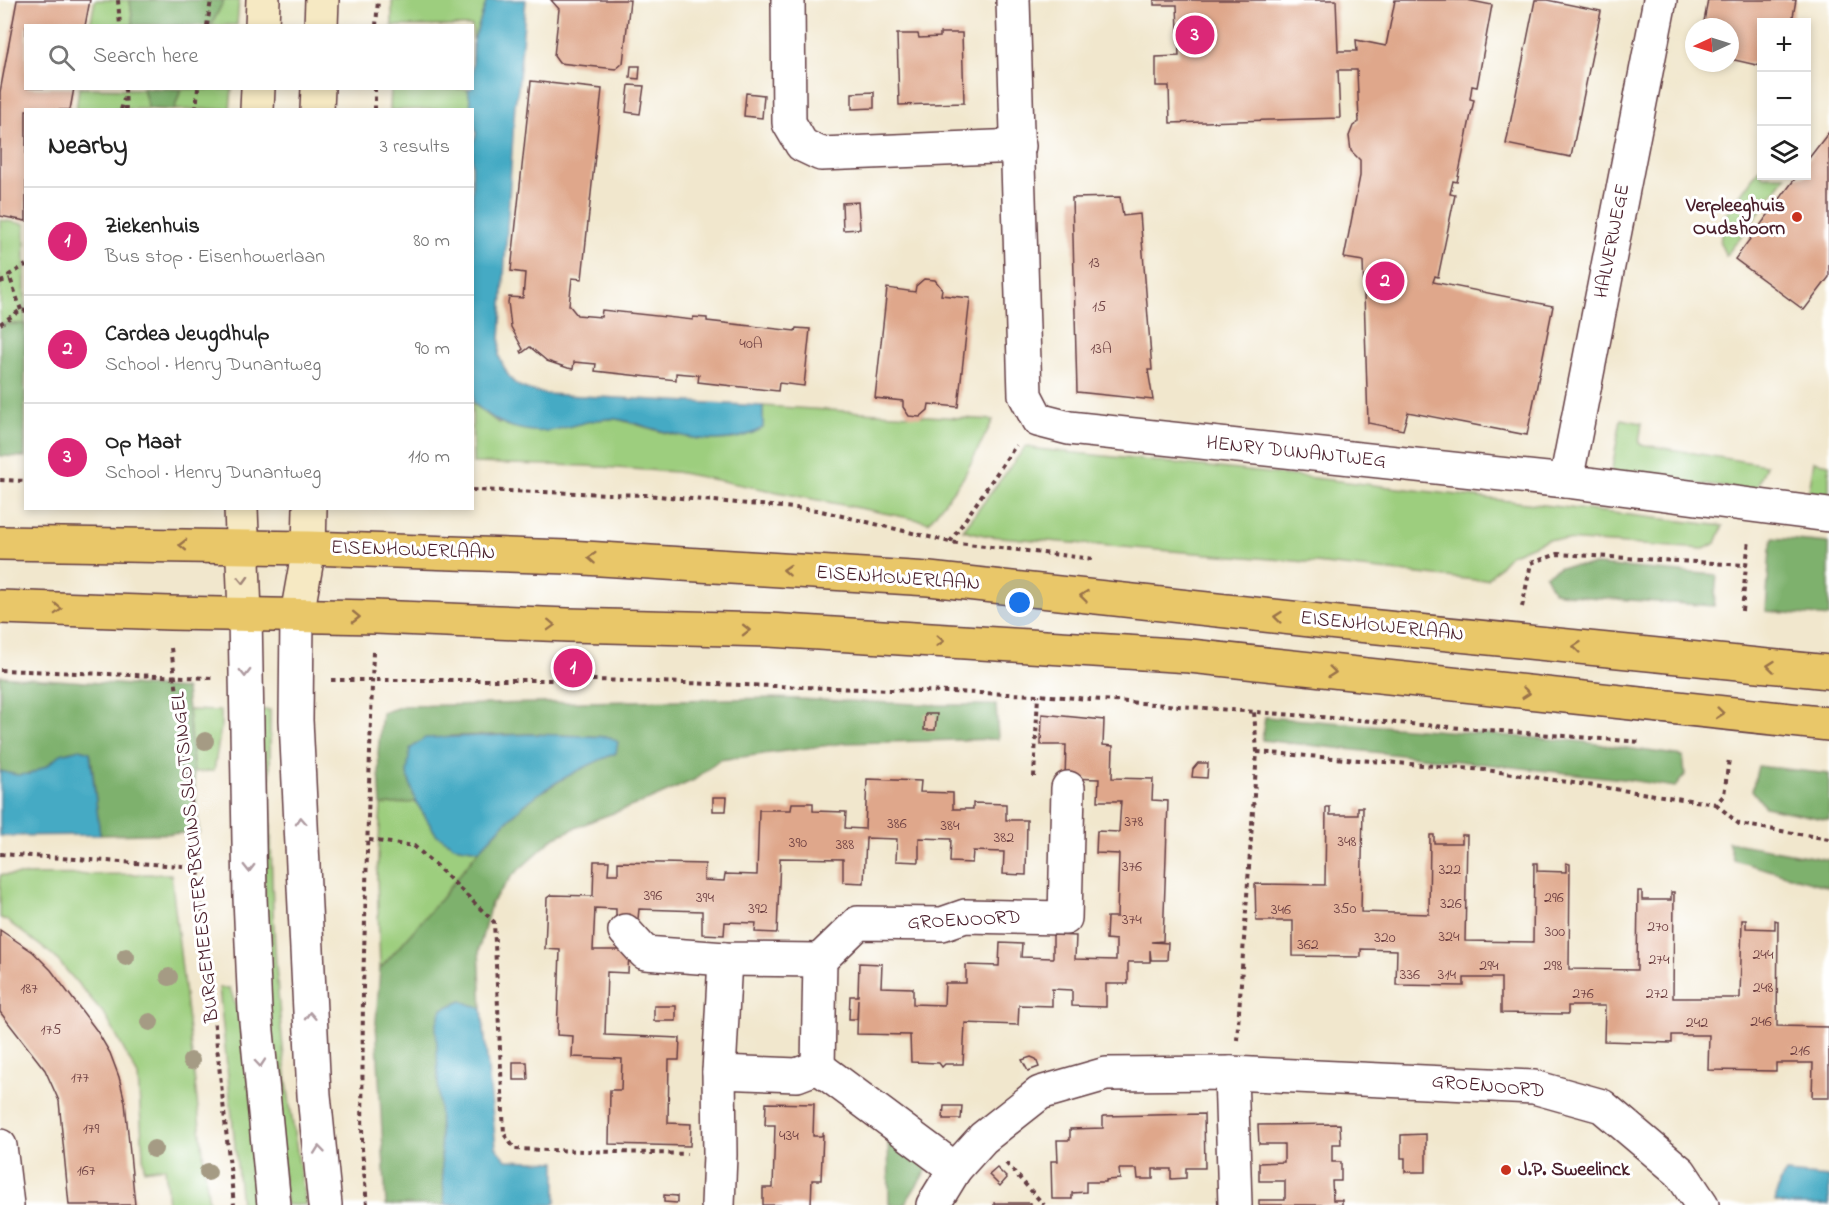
<!DOCTYPE html>
<html lang="en">
<head>
<meta charset="utf-8">
<style>
  :root { --surface:#fff; --page:#f2f2f2; --text:#222; --muted:#767676; --line:#e0e0e0; --accent:#db2777 }
  body { margin:0; font-family:"Indie Flower",sans-serif; background:var(--page); color:var(--text) }
  .controls { position:absolute; right:18px; top:18px; display:grid; overflow:hidden; border-radius:0px; box-shadow:0 3px 9px #0003 }
  .controls button { width:54px; height:54px; display:grid; place-items:center; padding:0; border:0; border-bottom:2px solid var(--line); background:var(--surface); color:var(--text); font:30px sans-serif }
  .compass { position:absolute; left:1685px; top:18px; width:54px; height:54px; border-radius:50%; background:var(--surface); box-shadow:0 3px 9px #0003; rotate:266deg }
  .you { position:absolute; left:1020px; top:603px; width:21px; height:21px; margin:-15px; border:4px solid #fff; border-radius:50%; background:#1a73e8; box-shadow:0 0 0 9px #1a73e833 }
  .badge { display:grid; place-items:center; width:39px; height:39px; border-radius:50%; background:var(--accent); color:#fff; font-size:20px; font-weight:700 }
  .pin { position:absolute; translate:-50% -50%; border:3px solid #fff; box-shadow:0 2px 6px #0006 }
  .list { margin:0; padding:0; list-style:none }
  h2 { display:flex; justify-content:space-between; align-items:center; height:78px; margin:0; padding:0 24px; font-size:26px }
  h2 small { font-size:20px; font-weight:400; color:var(--muted) }
  .list li { display:grid; grid-template-columns:39px 1fr auto; gap:18px; align-items:center; box-sizing:border-box; height:108px; padding:0 24px; border-top:2px solid var(--line) }
  .list b { display:block; font-size:22px; white-space:nowrap }
  .list p { margin:0; font-size:20px; white-space:nowrap; color:var(--muted) }
  .list em { font-size:20px; font-style:normal; color:var(--muted) }
  .icon { flex:none; width:33px; height:33px; fill:none; stroke:currentColor; stroke-width:2; stroke-linecap:round; stroke-linejoin:round }
  .map { position:relative; flex:none; width:1829px; height:1205px; overflow:hidden }
  .search { position:absolute; background:var(--surface); box-shadow:0 3px 9px #0003; left:24px; top:24px; width:450px; height:66px; display:flex; align-items:center; gap:15px; box-sizing:border-box; padding:0 21px; border-radius:0px; color:var(--muted); font-size:22px }
  .panel { position:absolute; background:var(--surface); box-shadow:0 3px 9px #0003; left:24px; top:108px; width:450px; height:402px; border-radius:0px }
  .map>svg:first-child { display:block }
  .green { fill:#9dce7e; stroke:#747654; stroke-width:1.5 }
  .forest { fill:#7eb16d; stroke:#64684c; stroke-width:1.5 }
  .water { fill:#45aac4; stroke:#486478; stroke-width:1.5 }
  .building { fill:#dfa78b }
  .lines { fill:none; stroke-linecap:round; stroke-linejoin:round }
  .minor-casing { stroke:#633d43; stroke-width:36 }
  .tertiary-casing { stroke:#633d43; stroke-width:36 }
  .secondary-casing { stroke:#633d43; stroke-width:36 }
  .primary-casing { stroke:#633d43; stroke-width:36 }
  .path { stroke:#633d43; stroke-width:4; stroke-dasharray:4.5 4.5; stroke-linecap:butt }
  .minor { stroke:#fff; stroke-width:33 }
  .tertiary { stroke:#fff; stroke-width:33 }
  .secondary { stroke:#f6e9c3; stroke-width:33 }
  .primary { stroke:#e9c769; stroke-width:33 }
  .tree { fill:#a59b84 }
  .oneway { stroke:#9a734a }
  .oneway2 { stroke:#a08477 }
  .oneway3 { stroke:#ae9aa0 }
  .poi-dot { fill:#c8321e; stroke:#fff; stroke-width:2 }
  .labels { text-anchor:middle; dominant-baseline:central; stroke-width:6; stroke-linejoin:round; paint-order:stroke }
  .number-label { font-size:16px; fill:#6f4143 }
  .poi-label { font-size:20px; font-weight:bold; fill:#4a1f2b; stroke:#fff; text-anchor:end }
  .street-label { font-size:20px; fill:#4a1f2b; stroke:#fff }
</style>
</head>
<body>
<div class="map">
<svg width="1829" height="1205" viewBox="0 0 1829 1205">
  <rect width="100%" height="100%" fill="#fff"/>
  <filter id="ink" filterUnits="userSpaceOnUse"><feTurbulence type="fractalNoise" baseFrequency=".0167" numOctaves="2"/><feDisplacementMap in="SourceGraphic" scale="12" xChannelSelector="R" yChannelSelector="G"/><feConvolveMatrix kernelMatrix="1 2 1 2 8 2 1 2 1" color-interpolation-filters="sRGB"/></filter>
  <filter id="wash" filterUnits="userSpaceOnUse"><feTurbulence type="fractalNoise" baseFrequency=".008" numOctaves="4" result="noise"/><feDisplacementMap in="SourceGraphic" scale="24" xChannelSelector="R" yChannelSelector="G"/><feGaussianBlur stdDeviation="1.35" result="paint"/><feColorMatrix in="noise" values="0 0 0 0 0 0 0 0 0 0 0 0 0 0 0 0 0 1.4 0 .05"/><feComposite in="paint" operator="in"/></filter>
  <g filter="url(#wash)">
    <rect width="100%" height="100%" fill="#f1e7cd"/>
    <g class="green">
      <polygon points="95,0 130,0 133,25 90,26"/>
      <polygon points="224,0 239,0 237,25 211,26"/>
      <polygon points="392,0 487,0 473,42 472,26 392,26"/>
      <polygon points="79,88 143,89 149,109 76,110"/>
      <polygon points="391,88 468,89 472,109 390,110"/>
      <polygon points="181,89 232,89 230,109 174,110"/>
      <polygon points="1761,166 1762,176 1786,176 1726,256 1720,243 1724,217"/>
      <polygon points="0,220 25,224 25,324 0,324"/>
      <polygon points="472,403 498,423 617,419 666,433 698,439 714,440 733,439 763,428 763,406 993,420 963,478 929,522 676,472 586,466 473,463"/>
      <polygon points="1621,419 1642,423 1639,444 1766,465 1756,491 1611,474"/>
      <polygon points="1026,446 1037,449 1305,477 1723,526 1716,543 1704,549 1548,539 1510,555 1488,579 1475,580 1296,561 988,536 963,530"/>
      <polygon points="1814,461 1829,464 1829,499 1808,497"/>
      <polygon points="188,710 221,711 221,727 214,771 194,772"/>
      <path d="M259 710H270C270 822 271 936 283 1047 288 1100 297 1153 306 1205H286L270 1050Z"/>
      <polygon points="416,802 436,834 454,846 479,850 440,900 380,969 377,876 381,805"/>
      <polygon points="171,874 209,1205 168,1205 165,1167 144,1170 138,1076 105,1015 54,956 6,920 0,918 0,875"/>
      <polygon points="219,988 230,988 244,1034 263,1205 241,1205"/>
    </g>
    <g class="forest">
      <polygon points="130,0 224,0 211,26 133,25"/>
      <polygon points="143,89 143,88 181,89 174,110 149,109"/>
      <polygon points="0,324 25,324 25,457 0,456"/>
      <polygon points="1773,538 1829,543 1829,617 1766,611 1770,549"/>
      <polygon points="1597,565 1717,575 1714,606 1587,597 1554,592 1545,575 1560,567"/>
      <path d="M0 676 186 689 199 833 100 835C96 808 95 780 90 752 58 743 54 769 29 774 19 777 10 773 0 771Z"/>
      <polygon points="774,698 940,705 996,705 998,739 845,743 719,760 694,780 649,800 594,820 555,837 512,876 491,903 479,949 482,1009 461,1001 442,1009 441,1156 445,1205 386,1205 376,1022 380,969 440,900 479,850 510,818 536,795 583,767 616,753 610,737 532,734 451,736 407,774 416,802 381,805 378,752 382,713 403,706"/>
      <polygon points="1265,717 1576,741 1683,756 1685,775 1675,787 1623,779 1262,740"/>
      <polygon points="1758,766 1829,774 1829,820 1765,807 1752,790"/>
      <polygon points="1728,842 1829,860 1829,887 1733,860"/>
      <polygon points="888,1130 930,1165 904,1205 889,1205"/>
    </g>
    <g class="water">
      <path d="M487 0H526L518 89 515 104 499 356C512 386 514 387 546 394L763 406V428C727 449 685 438 647 427 637 424 626 420 615 419 584 417 556 437 525 430 501 426 491 417 473 403L472 146 476 134 468 89 472 88 473 42Z"/>
      <path d="M532 734 610 737 618 742 616 753C588 765 561 778 537 795 515 811 497 831 479 850L454 846 436 834 416 802 407 774 410 749 425 738Z"/>
      <polygon points="80,749 90,752 100,835 0,836 0,771 17,775 30,774 48,765 61,754"/>
      <polygon points="462,1001 482,1009 496,1147 506,1160 556,1162 556,1202 552,1205 445,1205 441,1156 436,1025 442,1009"/>
      <polygon points="1786,1173 1829,1177 1829,1205 1789,1205 1775,1202 1779,1183"/>
    </g>
    <g id="blocks">
      <g class="building">
        <polygon points="17,0 90,0 85,26 26,26 26,88 74,88 70,110 26,110 26,221 0,216 0,92"/>
        <polygon points="551,0 630,0 623,63 616,69 559,63 554,56 559,9"/>
        <polygon points="1154,0 1336,0 1338,51 1357,51 1356,40 1386,46 1395,0 1467,0 1492,5 1477,87 1472,86 1470,99 1474,100 1457,182 1453,181 1450,194 1455,195 1438,277 1435,276 1433,282 1553,306 1527,435 1408,412 1403,430 1368,423 1363,261 1344,258 1360,176 1360,160 1351,151 1349,136 1353,126 1359,122 1357,70 1338,70 1340,118 1170,123 1169,86 1156,86 1156,57 1179,56 1177,5 1154,5"/>
        <polygon points="1535,0 1547,0 1601,11 1571,157 1506,144"/>
        <polygon points="1708,0 1796,0 1792,22 1761,22 1761,66 1730,59 1730,27 1703,27"/>
        <polygon points="940,33 962,33 964,103 899,105 897,34 918,34 919,38 940,37"/>
        <polygon points="631,66 640,66 639,79 630,78"/>
        <polygon points="531,81 602,89 582,279 572,278 569,305 577,315 601,317 602,310 693,320 693,317 707,318 707,321 795,331 796,328 810,329 804,386 779,383 778,391 698,382 699,375 676,373 676,380 595,371 596,364 574,362 573,369 568,368 547,361 530,347 522,353 521,351 523,349 511,327 508,302 509,297 523,298 525,273 511,271"/>
        <polygon points="629,85 644,86 640,114 626,112"/>
        <polygon points="874,92 874,108 852,109 852,93"/>
        <polygon points="746,93 764,95 762,118 744,116"/>
        <polygon points="1829,132 1829,277 1804,310 1735,259 1797,176 1806,176 1806,162"/>
        <polygon points="1120,197 1123,216 1140,214 1152,370 1148,370 1153,400 1077,392 1072,198"/>
        <polygon points="858,202 860,229 843,230 842,203"/>
        <polygon points="924,279 935,280 942,289 941,295 970,298 958,407 929,404 928,410 920,417 909,416 903,407 903,401 875,398 887,288 915,292 916,286"/>
        <polygon points="925,714 937,714 935,730 924,730"/>
        <polygon points="1042,714 1104,720 1103,745 1113,746 1112,778 1153,779 1152,800 1168,801 1163,941 1151,942 1168,943 1167,960 1151,960 1150,950 1150,962 1128,962 1128,984 1106,984 1106,1007 1072,1006 1072,990 1052,989 1052,1006 1019,1005 1018,1025 965,1023 963,1064 945,1064 942,1067 939,1063 911,1062 910,1035 857,1034 858,999 857,1019 849,1019 850,996 858,996 859,963 882,964 881,987 913,988 913,1004 944,1005 945,983 966,983 966,965 999,966 1000,943 1022,944 1021,957 1053,958 1053,935 1076,936 1075,959 1116,960 1116,940 1106,939 1107,917 1117,917 1119,854 1096,853 1097,831 1119,832 1121,801 1098,801 1099,779 1065,778 1066,745 1041,745"/>
        <polygon points="1198,763 1208,763 1207,778 1192,777 1193,769"/>
        <polygon points="867,779 921,781 920,792 953,793 953,809 973,809 973,803 1006,804 1006,820 1027,820 1026,875 1003,874 1004,852 973,851 972,863 950,862 951,839 919,838 919,862 896,861 897,839 866,838 864,883 843,882 843,859 780,858 777,933 755,932 756,923 725,922 724,935 702,934 702,911 639,909 638,919 616,918 616,909 595,908 593,950 629,950 628,973 607,972 605,1035 680,1038 679,1060 669,1060 668,1123 691,1124 690,1146 609,1144 610,1090 621,1090 622,1059 572,1057 573,1036 557,1035 560,950 545,949 547,898 551,895 593,896 594,861 609,861 608,874 618,874 618,862 705,864 704,880 724,881 725,874 757,875 759,810 791,810 792,803 813,803 813,811 846,812 845,828 865,829"/>
        <polygon points="713,797 727,797 726,811 713,811"/>
        <polygon points="1326,807 1330,807 1330,815 1358,815 1358,807 1363,807 1361,912 1429,914 1430,835 1434,835 1434,843 1462,843 1462,835 1467,835 1465,941 1533,942 1534,863 1537,863 1537,871 1566,872 1566,863 1570,864 1569,969 1637,970 1638,891 1642,891 1642,900 1671,900 1671,892 1674,892 1673,998 1740,998 1742,920 1746,920 1746,928 1775,929 1775,920 1778,921 1777,1026 1829,1027 1829,1098 1812,1098 1813,1063 1776,1063 1776,1071 1708,1070 1709,1035 1672,1035 1672,1043 1604,1041 1605,1006 1568,1006 1568,1014 1501,1013 1501,978 1464,978 1464,986 1396,985 1397,950 1361,949 1361,957 1293,956 1293,921 1256,921 1255,884 1325,885"/>
        <polygon points="0,930 33,952 51,970 97,1031 110,1053 119,1077 125,1102 135,1205 69,1205 59,1101 45,1070 0,1012"/>
        <rect x="654" y="1006" width="22" height="15"/>
        <polygon points="1031,1057 1036,1059 1039,1067 1028,1071 1022,1060"/>
        <polygon points="513,1062 527,1062 528,1080 513,1080"/>
        <polygon points="766,1103 814,1104 813,1136 821,1136 823,1134 821,1180 812,1180 811,1205 763,1205 763,1188 773,1188 774,1157 775,1125 765,1125"/>
        <polygon points="944,1106 962,1106 961,1119 943,1119"/>
        <polygon points="1204,1114 1205,1168 1186,1168 1186,1178 1171,1179 1171,1169 1153,1169 1153,1179 1138,1179 1137,1169 1119,1169 1120,1179 1106,1180 1106,1182 1086,1182 1086,1192 1072,1193 1072,1199 1052,1199 1051,1161 1058,1161 1057,1140 1070,1140 1070,1129 1103,1128 1103,1116"/>
        <polygon points="1340,1124 1341,1144 1332,1144 1332,1162 1341,1162 1341,1181 1332,1181 1333,1200 1342,1200 1342,1205 1259,1205 1259,1200 1285,1200 1285,1181 1259,1181 1259,1163 1284,1162 1284,1144 1259,1144 1258,1125"/>
        <polygon points="1426,1134 1426,1172 1405,1172 1405,1158 1401,1158 1401,1135"/>
        <polygon points="997,1168 1007,1178 1000,1186 989,1175"/>
        <polygon points="664,1195 677,1196 677,1203 664,1202"/>
        <rect x="994" y="1203" width="37" height="2"/>
      </g>
    </g>
  </g>
  <g filter="url(#ink)">
    <use href="#blocks" fill-opacity="0" stroke="#633d43" stroke-width="1.5"/>
    <g class="lines">
      <g class="minor-casing">
        <g id="minor">
          <polyline points="788,0 789,123 802,145 821,154 1019,146"/>
          <polyline points="1013,0 1025,395 1038,420 1069,428 1566,481 1829,515"/>
          <polyline points="1566,481 1660,0"/>
          <polyline points="625,931 645,953 725,959 820,960"/>
          <polyline points="818,1067 820,960 858,923 942,924 965,916 1065,918 1068,788"/>
          <polyline points="818,1067 955,1169"/>
          <polyline points="719,1072 797,1075 818,1067"/>
          <polyline points="1231,1073 1235,1205"/>
          <polyline points="0,1146 7,1205"/>
          <polyline points="718,1205 720,1155 719,1072 725,959"/>
          <polyline points="933,1205 955,1169 983,1138 1040,1093 1106,1074 1231,1073 1534,1087 1602,1106 1680,1172 1702,1205"/>
        </g>
      </g>
      <g class="tertiary-casing">
        <g id="tertiary">
          <polyline points="245,614 250,898 255,1011 274,1205"/>
          <polyline points="297,615 296,720 314,1095 325,1205"/>
        </g>
      </g>
      <g class="secondary-casing">
        <g id="secondary">
          <polyline points="262,26 263,0"/>
          <polyline points="321,26 322,0"/>
          <polyline points="257,110 258,88"/>
          <polyline points="317,110 318,88"/>
          <polyline points="241,508 245,614"/>
          <polyline points="297,615 309,548 310,508"/>
        </g>
      </g>
      <g class="primary-casing">
        <g id="primary">
          <polyline points="0,543 309,548 568,557 929,579 1338,623 1829,672"/>
          <polyline points="0,607 170,613 375,617 568,625 769,630 1190,656 1829,724"/>
        </g>
      </g>
      <g class="path">
        <polyline points="118,0 120,26"/>
        <polyline points="207,26 211,0"/>
        <polyline points="376,26 378,0"/>
        <polyline points="125,88 126,110"/>
        <polyline points="121,110 124,99"/>
        <polyline points="196,110 198,88"/>
        <polyline points="375,110 375,88"/>
        <polyline points="0,282 10,279"/>
        <polyline points="21,310 9,275 26,265"/>
        <polyline points="0,324 21,310 26,311"/>
        <polyline points="0,480 26,481"/>
        <polyline points="472,490 646,495 817,510 950,542 1094,559"/>
        <polyline points="950,542 1016,445"/>
        <polyline points="1522,607 1531,563 1558,554 1746,565 1749,540"/>
        <polyline points="1742,611 1746,565"/>
        <polyline points="171,648 188,775 234,1205"/>
        <polyline points="0,670 212,678"/>
        <polyline points="331,680 597,680 1038,695 1641,742"/>
        <polyline points="1257,752 1486,770 1716,804 1724,795 1729,759"/>
        <polyline points="1034,777 1038,695"/>
        <polyline points="1716,804 1739,824 1829,839"/>
        <polyline points="369,840 414,846 445,874 494,922 504,1134 515,1149 687,1154"/>
        <polyline points="0,854 197,867"/>
        <polyline points="1237,1040 1257,752 1254,712"/>
        <polyline points="1006,1163 1044,1205"/>
        <polyline points="367,1205 362,1149 363,987 373,651"/>
      </g>
      <use href="#minor" class="minor"/>
      <use href="#tertiary" class="tertiary"/>
      <use href="#secondary" class="secondary"/>
      <use href="#primary" class="primary"/>
    </g>
    <g class="tree">
      <circle cx="205" cy="741" r="9"/>
      <circle cx="126" cy="957" r="9"/>
      <circle cx="169" cy="977" r="9"/>
      <circle cx="150" cy="1022" r="9"/>
      <circle cx="191" cy="1061" r="9"/>
      <circle cx="154" cy="1149" r="9"/>
      <circle cx="208" cy="1172" r="9"/>
    </g>
    <defs><path id="oneway-chevron" d="M-2-3.5L2.5 0L-2 3.5" fill="none" stroke-width="1.6" stroke-linecap="round" stroke-linejoin="round" transform="scale(1.5)"/></defs>
    <g class="oneway">
      <use href="#oneway-chevron" transform="translate(183 545) rotate(-179)"/>
      <use href="#oneway-chevron" transform="translate(592 558) rotate(-176)"/>
      <use href="#oneway-chevron" transform="translate(787 570) rotate(-176)"/>
      <use href="#oneway-chevron" transform="translate(1084 596) rotate(-174)"/>
      <use href="#oneway-chevron" transform="translate(58 609) rotate(2)"/>
      <use href="#oneway-chevron" transform="translate(356 617) rotate(1)"/>
      <use href="#oneway-chevron" transform="translate(1278 617) rotate(-174)"/>
      <use href="#oneway-chevron" transform="translate(551 625) rotate(2)"/>
      <use href="#oneway-chevron" transform="translate(746 630) rotate(1)"/>
      <use href="#oneway-chevron" transform="translate(940 641) rotate(4)"/>
      <use href="#oneway-chevron" transform="translate(1577 647) rotate(-174)"/>
      <use href="#oneway-chevron" transform="translate(1771 666) rotate(-174)"/>
      <use href="#oneway-chevron" transform="translate(1332 672) rotate(6)"/>
      <use href="#oneway-chevron" transform="translate(1526 693) rotate(6)"/>
      <use href="#oneway-chevron" transform="translate(1720 713) rotate(6)"/>
    </g>
    <use class="oneway2" href="#oneway-chevron" transform="translate(243 580) rotate(88)"/>
    <g class="oneway3">
      <use href="#oneway-chevron" transform="translate(245 673) rotate(89)"/>
      <use href="#oneway-chevron" transform="translate(301 821) rotate(-93)"/>
      <use href="#oneway-chevron" transform="translate(249 868) rotate(89)"/>
      <use href="#oneway-chevron" transform="translate(310 1016) rotate(-93)"/>
      <use href="#oneway-chevron" transform="translate(260 1063) rotate(85)"/>
      <use href="#oneway-chevron" transform="translate(319 1150) rotate(-96)"/>
    </g>
  </g>
  <g class="poi-dot">
    <circle cx="1797" cy="217" r="6"/>
    <circle cx="1506" cy="1170" r="6"/>
  </g>
  <g class="labels">
    <g class="number-label">
      <text x="1094" y="263">13</text>
      <text x="1099" y="307">15</text>
      <text x="751" y="344">40A</text>
      <text x="1101" y="349">13A</text>
      <text x="1134" y="822">378</text>
      <text x="897" y="824">386</text>
      <text x="950" y="826">384</text>
      <text x="1004" y="838">382</text>
      <text x="1347" y="842">348</text>
      <text x="798" y="843">390</text>
      <text x="845" y="845">388</text>
      <text x="1132" y="867">376</text>
      <text x="1450" y="870">322</text>
      <text x="653" y="896">396</text>
      <text x="705" y="898">394</text>
      <text x="1554" y="898">296</text>
      <text x="1451" y="904">326</text>
      <text x="758" y="909">392</text>
      <text x="1345" y="909">350</text>
      <text x="1281" y="910">346</text>
      <text x="1132" y="920">374</text>
      <text x="1658" y="927">270</text>
      <text x="1555" y="932">300</text>
      <text x="1449" y="937">324</text>
      <text x="1385" y="938">320</text>
      <text x="1308" y="945">362</text>
      <text x="1763" y="955">244</text>
      <text x="1659" y="960">274</text>
      <text x="1489" y="966">294</text>
      <text x="1553" y="966">298</text>
      <text x="1410" y="975">336</text>
      <text x="1447" y="975">314</text>
      <text x="1763" y="988">248</text>
      <text x="29" y="989">187</text>
      <text x="1583" y="994">276</text>
      <text x="1657" y="994">272</text>
      <text x="1761" y="1022">246</text>
      <text x="1697" y="1023">242</text>
      <text x="51" y="1030">175</text>
      <text x="1800" y="1051">216</text>
      <text x="80" y="1078">177</text>
      <text x="91" y="1129">179</text>
      <text x="789" y="1136">434</text>
      <text x="86" y="1171">167</text>
    </g>
    <g class="poi-label">
      <text x="1785" y="206">Verpleeghuis<tspan x="1785" dy="23">Oudshoorn</tspan></text>
      <text x="1518" y="1170" text-anchor="start">J.P. Sweelinck</text>
    </g>
    <g class="street-label">
      <text transform="translate(1613 241) rotate(-79)">HALVERWEGE</text>
      <text transform="translate(1296 453) rotate(6)">HENRY DUNANTWEG</text>
      <text transform="translate(413 551) rotate(2)">EISENHOWERLAAN</text>
      <text transform="translate(898 579) rotate(4)">EISENHOWERLAAN</text>
      <text transform="translate(1382 627) rotate(6)">EISENHOWERLAAN</text>
      <text transform="translate(196 857) rotate(-96)">BURGEMEESTER BRUINS SLOTSINGEL</text>
      <text transform="translate(964 921) rotate(-3)">GROENOORD</text>
      <text transform="translate(1488 1087) rotate(5)">GROENOORD</text>
    </g>
  </g>
</svg>
<div class="controls">
<button>+</button>
<button>−</button>
<button><svg class="icon" aria-label="layers" viewBox="0 0 24 24"><path d="M12 4l9 5-9 5-9-5zM3 14l9 5 9-5"/></svg></button>
</div>
<svg class="compass" viewBox="-18 -18 36 36"><path d="M0-13l5 13h-10z" fill="#e53935"/><path d="M0 13l5-13h-10z" fill="#767676"/></svg>
<div class="you"></div>
<div class="pin badge" style="left:573px;top:668px">1</div>
<div class="pin badge" style="left:1385px;top:281px">2</div>
<div class="pin badge" style="left:1195px;top:35px">3</div>
<div class="search"><svg class="icon" aria-label="search" viewBox="0 0 24 24"><circle cx="10" cy="10" r="6"/><path d="M15 15l6 6"/></svg>Search here</div>
<section class="panel">
<h2>Nearby<small>3 results</small></h2>
<ul class="list">
<li><span class="badge">1</span><div><b>Ziekenhuis</b><p>Bus stop · Eisenhowerlaan</p></div><em>80 m</em></li>
<li><span class="badge">2</span><div><b>Cardea Jeugdhulp</b><p>School · Henry Dunantweg</p></div><em>90 m</em></li>
<li><span class="badge">3</span><div><b>Op Maat</b><p>School · Henry Dunantweg</p></div><em>110 m</em></li>
</ul>
</section>
</div>
</body>
</html>
